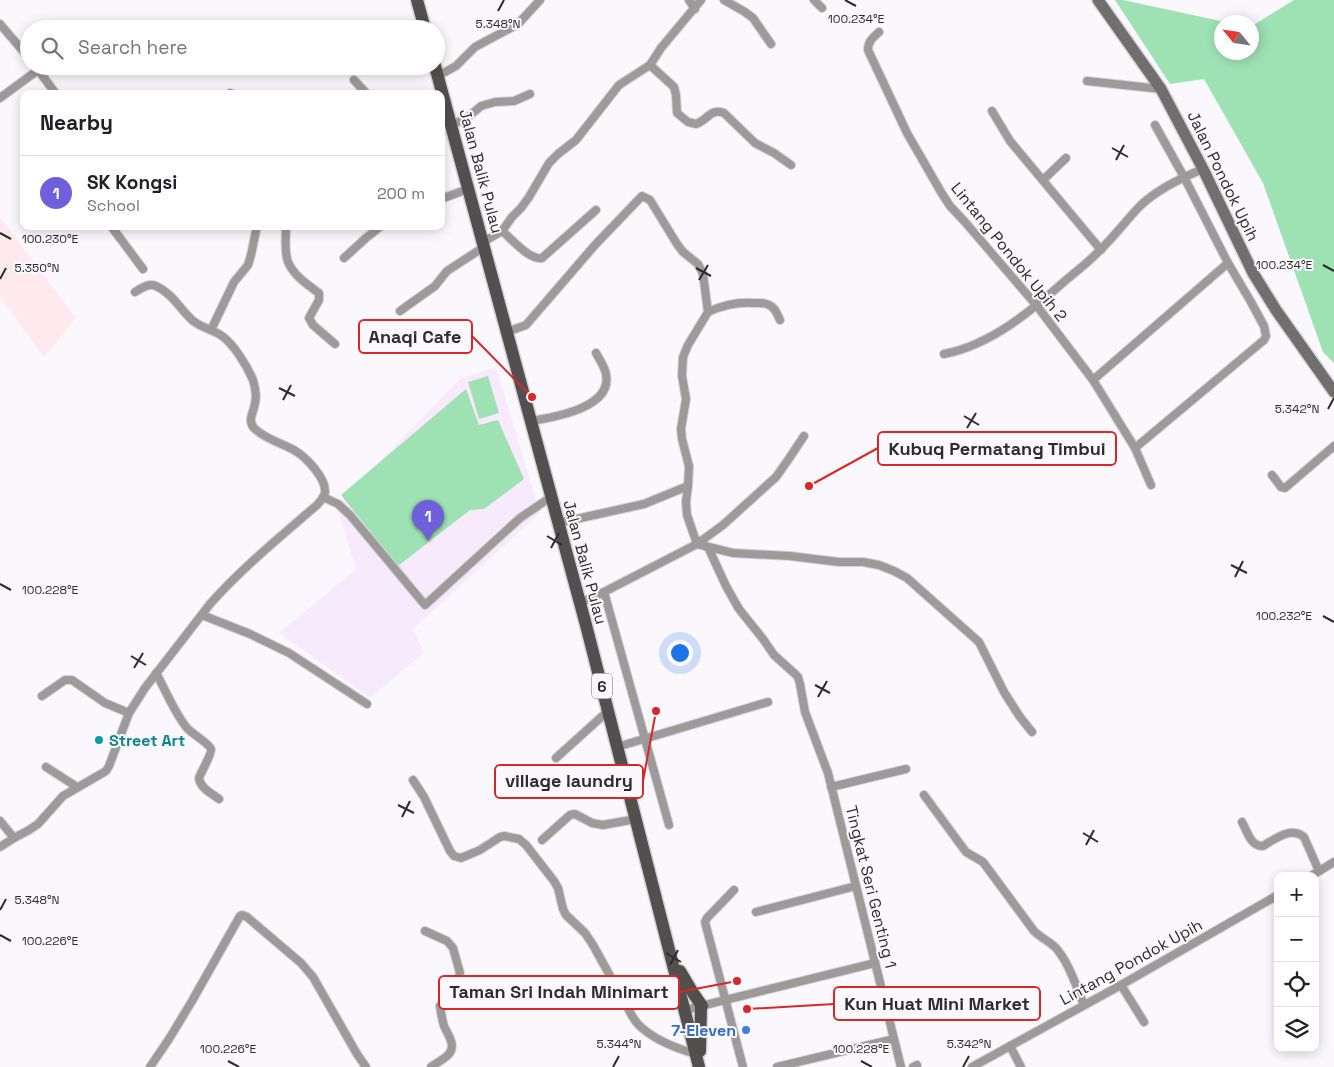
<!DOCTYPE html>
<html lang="en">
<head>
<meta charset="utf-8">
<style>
  :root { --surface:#fff; --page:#f6f6f6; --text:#202124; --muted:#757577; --line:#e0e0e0; --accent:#6d60da }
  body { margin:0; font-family:"Space Grotesk",sans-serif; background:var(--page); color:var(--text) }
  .controls { position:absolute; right:15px; bottom:15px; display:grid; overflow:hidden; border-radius:10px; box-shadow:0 2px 12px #0003 }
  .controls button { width:45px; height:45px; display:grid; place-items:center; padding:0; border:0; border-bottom:1px solid var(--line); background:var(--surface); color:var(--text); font:25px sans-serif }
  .compass { position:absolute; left:1214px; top:15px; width:45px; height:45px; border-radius:50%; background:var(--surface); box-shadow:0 2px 12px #0003; rotate:299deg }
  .you { position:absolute; left:679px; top:652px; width:18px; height:18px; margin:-12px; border:4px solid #fff; border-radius:50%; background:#1a73e8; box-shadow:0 0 0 8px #1a73e833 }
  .badge { display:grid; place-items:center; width:32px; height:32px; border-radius:50%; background:var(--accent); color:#fff; font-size:16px; font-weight:700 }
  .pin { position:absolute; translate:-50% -41px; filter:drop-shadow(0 1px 2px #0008) }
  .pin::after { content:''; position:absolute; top:26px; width:18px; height:15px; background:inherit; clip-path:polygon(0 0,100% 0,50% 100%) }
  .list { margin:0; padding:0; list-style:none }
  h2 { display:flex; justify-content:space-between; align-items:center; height:65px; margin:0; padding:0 20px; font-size:21px }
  h2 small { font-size:16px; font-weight:400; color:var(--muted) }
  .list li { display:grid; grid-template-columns:32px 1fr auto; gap:15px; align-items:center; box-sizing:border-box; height:75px; padding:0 20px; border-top:1px solid var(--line) }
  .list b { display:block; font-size:19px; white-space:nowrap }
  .list p { margin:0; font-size:16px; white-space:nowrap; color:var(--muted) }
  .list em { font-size:16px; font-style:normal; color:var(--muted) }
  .icon { flex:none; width:28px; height:28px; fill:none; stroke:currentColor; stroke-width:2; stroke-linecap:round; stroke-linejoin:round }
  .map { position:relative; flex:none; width:1334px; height:1067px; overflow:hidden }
  .search { position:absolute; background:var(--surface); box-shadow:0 2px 12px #0003; left:20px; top:20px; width:425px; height:55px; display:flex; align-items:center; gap:12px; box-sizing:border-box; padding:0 18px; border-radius:28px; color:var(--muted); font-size:19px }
  .panel { position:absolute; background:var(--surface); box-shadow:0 2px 12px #0003; left:20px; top:90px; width:425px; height:140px; border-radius:10px }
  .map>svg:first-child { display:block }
  .industrial { fill:#fee9ee }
  .education { fill:#f7eafd }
  .green { fill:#9ee1b3 }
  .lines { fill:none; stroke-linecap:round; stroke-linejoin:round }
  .minor-casing { stroke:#d5d3d7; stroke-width:10 }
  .secondary-casing { stroke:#d5d3d7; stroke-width:14 }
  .primary-casing { stroke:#d5d3d7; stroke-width:15 }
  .minor { stroke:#9d9b9a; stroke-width:8 }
  .secondary { stroke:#716f6d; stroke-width:11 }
  .primary { stroke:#52504e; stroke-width:12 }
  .ticks { fill:none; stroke:#2c2c2d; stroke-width:2 }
  .culture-dot { fill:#0f9aa8; stroke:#faf8fc; stroke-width:2 }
  .shop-dot { fill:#3f7fe0; stroke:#faf8fc; stroke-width:2 }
  .labels { text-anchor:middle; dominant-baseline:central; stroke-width:4; stroke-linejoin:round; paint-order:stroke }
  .shield { fill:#faf8fc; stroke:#6a696b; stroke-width:1 }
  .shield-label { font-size:15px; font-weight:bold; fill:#2c2c2d }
  .street-label { font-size:16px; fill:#2c2c2d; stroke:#faf8fc }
  .culture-label { font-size:16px; font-weight:bold; fill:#0d838f; stroke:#faf8fc; text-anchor:start }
  .shop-label { font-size:16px; font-weight:bold; fill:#366cbe; stroke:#faf8fc; text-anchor:end }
  .ticks-label { font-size:12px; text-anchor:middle; fill:#2c2c2d; stroke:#faf8fc; stroke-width:4; stroke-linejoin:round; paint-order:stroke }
  .leader { fill:none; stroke:#d62828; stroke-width:2 }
  .callout-dot { fill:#d62828; stroke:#faf8fc; stroke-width:2 }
  .callout { fill:#faf8fc; stroke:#d62828; stroke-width:2 }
  .callout-label { font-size:18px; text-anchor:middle; font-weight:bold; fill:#2c2c2d }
</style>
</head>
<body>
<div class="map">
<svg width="1334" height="1067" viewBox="0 0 1334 1067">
  <rect width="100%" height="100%" fill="#faf8fc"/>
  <polygon class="industrial" points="0,217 76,318 44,357 0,297"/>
  <polygon class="education" points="496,367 540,513 413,629 424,653 370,698 279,633 356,569 337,506 460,379"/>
  <g class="green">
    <polygon points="1115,0 1123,0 1225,22 1222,22 1222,52 1252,52 1252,26 1294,0 1334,0 1334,363 1323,352 1263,183 1204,79 1170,84"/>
    <polygon points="488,376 499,413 479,419 468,382"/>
    <polygon points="466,389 479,425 498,420 524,479 484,509 470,510 398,566 341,495"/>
  </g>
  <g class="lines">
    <g class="minor-casing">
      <g id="minor">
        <polyline points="689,0 695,9"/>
        <polyline points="724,0 745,12 753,18 771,44"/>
        <polyline points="814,0 822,8"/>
        <polyline points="0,24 29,58"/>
        <path d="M879 32C873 38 868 41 868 50L907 133 941 192 950 206 965 222 1037 306 1093 380 1135 448 1151 485"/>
        <path d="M650 65 674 87 676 95 677 113 688 122 696 124C708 120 710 108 724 113L755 143 774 153 791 165"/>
        <polyline points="36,67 56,94"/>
        <polyline points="438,76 456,66 475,47 518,24 540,0"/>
        <polyline points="354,80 367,94"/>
        <polyline points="1087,81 1161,89"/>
        <polyline points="229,94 230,93 232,94"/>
        <polyline points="0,98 38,70"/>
        <polyline points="992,111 1010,141 1101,250"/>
        <polyline points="452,125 468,117 481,106 495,102 514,101 530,94"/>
        <polyline points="1043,180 1066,158"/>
        <polyline points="441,199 468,189"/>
        <polyline points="111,226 143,269"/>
        <path d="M286 226C286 237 284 252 288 262 294 276 308 285 319 293V300L309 318 313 325 335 344"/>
        <path d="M502 231C512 239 529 260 542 258L596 210"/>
        <polyline points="483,242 502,231 512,217 521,208 529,197 549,163 558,154 576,140 619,85 650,65 661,48 701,0"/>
        <polyline points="344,258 366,238 381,226"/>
        <polyline points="400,311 435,286 447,271 484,247"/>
        <path d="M708 312C723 305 736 302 753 303 758 303 764 302 769 305 775 307 777 314 780 320"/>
        <polyline points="211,330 234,282 248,265 251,255 257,226"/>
        <polyline points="507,332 526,325 595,245 642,196 650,200 677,244 683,252 698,264 703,274 708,312 688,345 683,357 682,376 686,399 681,429 682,439 689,466 688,486 686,502 687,515 697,544 723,525 776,477 788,460 804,436"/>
        <path d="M944 354C991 345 1031 311 1066 280 1078 270 1090 261 1100 250 1115 236 1127 219 1141 205 1158 189 1181 178 1203 169"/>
        <polyline points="1093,380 1228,263"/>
        <path d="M531 421C554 417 613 408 606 374 605 367 599 359 596 353"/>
        <polyline points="1135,448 1264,340 1266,336 1264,326 1251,302 1228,263 1184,177 1155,125"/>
        <polyline points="1272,475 1281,487 1285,488 1334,446"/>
        <polyline points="323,497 338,504 350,515 425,605 520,518 551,497"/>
        <polyline points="558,523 644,504 688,486"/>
        <polyline points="708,547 726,586 739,609 763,639 774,655 794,673 798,677 800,684 805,712 828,773 901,1067"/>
        <polyline points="604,592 669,825"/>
        <polyline points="580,603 604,592 697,544 733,553 790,556 839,562 863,562 879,565 894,571 907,578 979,642 1004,692 1020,717 1032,732"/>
        <polyline points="202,615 250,634 289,653 367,704"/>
        <path d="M156 673C165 689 175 714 187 728 192 734 209 743 211 749 212 754 201 772 199 778 200 788 211 793 219 799"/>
        <polyline points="42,696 65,680 72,680 105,703 129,713"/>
        <polyline points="617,747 768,702"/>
        <polyline points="556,758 608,711"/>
        <polyline points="46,767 77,787"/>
        <path d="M413 780 424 797 450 851 454 856 461 858 480 850 500 837 504 836 519 839 526 845 554 881 558 888 563 909 566 915 585 933 593 945 630 1012C633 1018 637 1024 642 1028 656 1040 678 1049 696 1054"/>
        <polyline points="831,787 906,769"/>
        <path d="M924 795 966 852 983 862 1034 931C1041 938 1049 941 1056 948 1069 963 1076 986 1084 1005"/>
        <polyline points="0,821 14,838"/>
        <path d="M1242 822C1247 831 1251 847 1263 846 1275 839 1291 826 1304 837L1319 871"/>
        <polyline points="542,840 570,815 575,814 592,823 603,825 636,819"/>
        <path d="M0 847 14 838 29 830 38 824 63 796 106 771 109 766 129 713 145 688 210 604C242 568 281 536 317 505 320 501 325 497 325 492 326 478 306 457 294 450 281 443 265 439 254 428 247 420 254 412 255 403 257 396 255 387 253 380 247 366 233 342 219 334 210 329 200 327 192 320 180 309 172 293 156 286 148 283 142 288 135 292"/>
        <polyline points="1311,876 1334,862"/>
        <polyline points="734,890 707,918 705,922 743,1067"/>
        <polyline points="756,912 856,886"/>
        <path d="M425 931 447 941 453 948 460 973 457 983 440 1006C441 1013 442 1019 444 1026 448 1035 457 1046 448 1055 443 1060 436 1063 431 1067"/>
        <polyline points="1121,985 1144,1022"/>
        <polyline points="685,1010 875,963"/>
        <polyline points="1010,1046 1021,1067"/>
        <polyline points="150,1067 169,1039 192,1001 240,916 242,915 247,917 301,963 313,977 357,1054 366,1067"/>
        <polyline points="777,1067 894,1039"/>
        <polyline points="913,1067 917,1065 917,1067"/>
        <polyline points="972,1067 1121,985 1278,895"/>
      </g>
    </g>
    <g class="secondary-casing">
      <polyline id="secondary" points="1098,0 1161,89 1203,169 1253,273 1276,310 1334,392"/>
    </g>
    <g class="primary-casing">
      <g id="primary">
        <polyline points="417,0 425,29"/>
        <polyline points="435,66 586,625 699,1067"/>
        <polyline points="680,971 693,993 702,1006"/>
        <polyline points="700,1051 701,1006"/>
      </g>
    </g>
    <use href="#minor" class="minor"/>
    <use href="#secondary" class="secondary"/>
    <use href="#primary" class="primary"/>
  </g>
  <path class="ticks" d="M845 0 856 6M498 11 504 0M1112 148 1128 157M1116 160 1124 145M0 233 11 239M1323 265 1334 271M696 268 711 276M0 279 6 268M699 280 708 265M279 388 295 396M283 400 291 385M1328 409 1334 398M964 416 979 425M967 428 976 413M547 536 562 545M551 548 559 533M1231 565 1247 573M1235 577 1243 561M0 584 11 590M1323 616 1334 622M131 656 146 665M134 668 143 653M815 685 830 693M818 697 827 681M398 805 414 813M402 817 410 801M1083 833 1098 842M1086 845 1094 830M0 910 6 899M0 935 11 941M666 953 681 962M670 965 678 950M228 1061 239 1067M861 1061 872 1067M613 1067 619 1056M963 1067 969 1056"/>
  <circle class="culture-dot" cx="99" cy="740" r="5"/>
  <circle class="shop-dot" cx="746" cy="1030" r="5"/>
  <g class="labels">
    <rect class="shield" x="592" y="673.5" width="20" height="25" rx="4"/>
    <g class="shield-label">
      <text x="602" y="686">6</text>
    </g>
    <g class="street-label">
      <text transform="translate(481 171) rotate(75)">Jalan Balik Pulau</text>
      <text transform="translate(1223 176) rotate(64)">Jalan Pondok Upih</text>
      <text transform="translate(1009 252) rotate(51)">Lintang Pondok Upih 2</text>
      <text transform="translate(585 562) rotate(75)">Jalan Balik Pulau</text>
      <text transform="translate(871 887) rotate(76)">Tingkat Seri Genting 1</text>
      <text transform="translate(1131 962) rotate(-29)">Lintang Pondok Upih</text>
    </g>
    <g class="culture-label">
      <text x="109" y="740">Street Art</text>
    </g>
    <g class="shop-label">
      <text x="736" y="1030">7-Eleven</text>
    </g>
  </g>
  <g class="ticks-label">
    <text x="856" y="23">100.234°E</text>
    <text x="498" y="28">5.348°N</text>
    <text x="50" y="243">100.230°E</text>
    <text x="1284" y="269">100.234°E</text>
    <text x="37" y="272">5.350°N</text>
    <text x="1297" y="413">5.342°N</text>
    <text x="50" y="594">100.228°E</text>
    <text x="1284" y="620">100.232°E</text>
    <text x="37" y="904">5.348°N</text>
    <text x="50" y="945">100.226°E</text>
    <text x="619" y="1048">5.344°N</text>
    <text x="969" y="1048">5.342°N</text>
    <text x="228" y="1053">100.226°E</text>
    <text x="861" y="1053">100.228°E</text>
  </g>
  <path class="leader" d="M532 397L472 336M809 486L878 448M656 711L643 781M737 981L679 992M747 1009L834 1004"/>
  <g class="callout-dot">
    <circle cx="532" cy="397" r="5"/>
    <circle cx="809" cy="486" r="5"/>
    <circle cx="656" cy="711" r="5"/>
    <circle cx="737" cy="981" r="5"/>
    <circle cx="747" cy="1009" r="5"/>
  </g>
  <g class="callout">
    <rect x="359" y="320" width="113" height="33" rx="5"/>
    <rect x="878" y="432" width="238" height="33" rx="5"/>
    <rect x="495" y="765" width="148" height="33" rx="5"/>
    <rect x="439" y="976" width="240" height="33" rx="5"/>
    <rect x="834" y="987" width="206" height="33" rx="5"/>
  </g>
  <g class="callout-label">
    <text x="415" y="343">Anaqi Cafe</text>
    <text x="997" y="455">Kubuq Permatang Timbui</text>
    <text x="569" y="787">village laundry</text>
    <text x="559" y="998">Taman Sri Indah Minimart</text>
    <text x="937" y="1010">Kun Huat Mini Market</text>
  </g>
</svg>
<div class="controls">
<button>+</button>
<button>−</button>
<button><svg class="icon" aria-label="locate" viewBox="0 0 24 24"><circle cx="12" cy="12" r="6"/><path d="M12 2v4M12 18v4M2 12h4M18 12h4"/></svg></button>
<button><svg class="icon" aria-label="layers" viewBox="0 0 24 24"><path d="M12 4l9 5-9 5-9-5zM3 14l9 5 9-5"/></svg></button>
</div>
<svg class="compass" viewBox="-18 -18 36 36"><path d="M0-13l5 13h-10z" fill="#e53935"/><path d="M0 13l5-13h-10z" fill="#757577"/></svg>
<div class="you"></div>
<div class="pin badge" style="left:428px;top:541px">1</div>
<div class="search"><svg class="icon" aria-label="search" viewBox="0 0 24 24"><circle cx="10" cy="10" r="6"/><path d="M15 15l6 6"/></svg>Search here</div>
<section class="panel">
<h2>Nearby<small></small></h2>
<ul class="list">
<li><span class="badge">1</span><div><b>SK Kongsi</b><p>School</p></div><em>200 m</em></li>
</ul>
</section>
</div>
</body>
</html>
